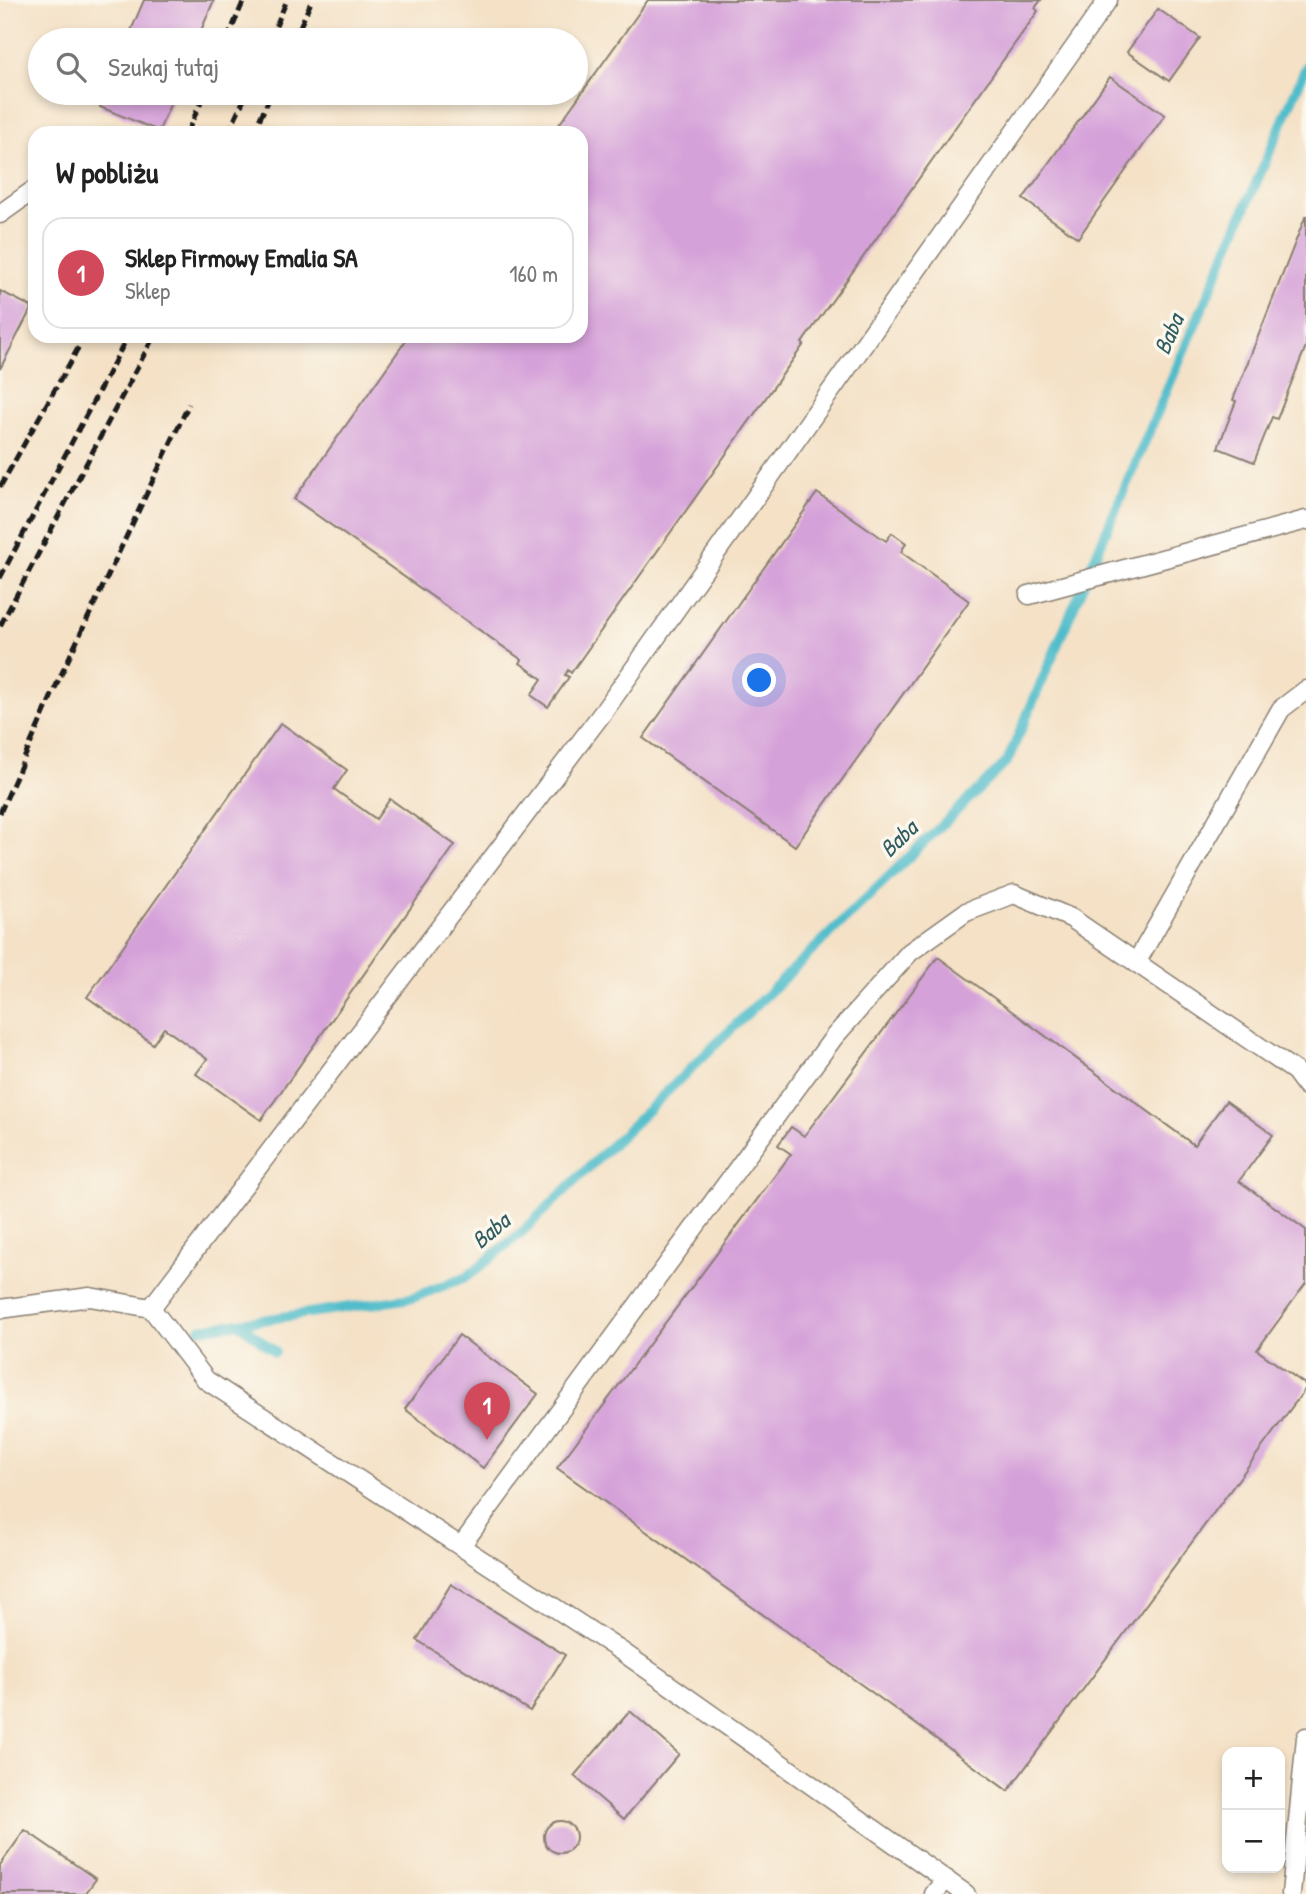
<!DOCTYPE html>
<html lang="pl">
<head>
<meta charset="utf-8">
<style>
  :root { --surface:#fff; --page:#f6f6f6; --text:#222; --muted:#767676; --line:#e0e0e0; --accent:#d1495b }
  body { margin:0; font-family:"Patrick Hand",sans-serif; background:var(--page); color:var(--text) }
  .controls { position:absolute; right:21px; bottom:21px; display:grid; overflow:hidden; border-radius:14px; box-shadow:0 4px 10px #0003 }
  .controls button { width:63px; height:63px; display:grid; place-items:center; padding:0; border:0; border-bottom:2px solid var(--line); background:var(--surface); color:var(--text); font:35px sans-serif }
  .you { position:absolute; left:760px; top:681px; width:24px; height:24px; margin:-18px; border:5px solid #fff; border-radius:50%; background:#1a73e8; box-shadow:0 0 0 10px #1a73e833 }
  .badge { display:grid; place-items:center; width:46px; height:46px; border-radius:50%; background:var(--accent); color:#fff; font-size:23px; font-weight:700 }
  .pin { position:absolute; translate:-50% -58px; filter:drop-shadow(0 2px 4px #0008) }
  .pin::after { content:''; position:absolute; top:37px; width:24px; height:21px; background:inherit; clip-path:polygon(0 0,100% 0,50% 100%) }
  .list { margin:0; padding:0; list-style:none }
  h2 { display:flex; justify-content:space-between; align-items:center; height:91px; margin:0; padding:0 28px; font-size:30px }
  h2 small { font-size:23px; font-weight:400; color:var(--muted) }
  .list li { display:grid; grid-template-columns:46px 1fr auto; gap:21px; align-items:center; box-sizing:border-box; height:112px; margin:0 14px 14px; padding:0 14px; border:2px solid var(--line); border-radius:21px }
  .list b { display:block; font-size:26px; white-space:nowrap }
  .list p { margin:0; font-size:23px; white-space:nowrap; color:var(--muted) }
  .list em { font-size:23px; font-style:normal; color:var(--muted) }
  .icon { flex:none; width:38px; height:38px; fill:none; stroke:currentColor; stroke-width:2; stroke-linecap:round; stroke-linejoin:round }
  .map { position:relative; flex:none; width:1306px; height:1894px; overflow:hidden }
  .search { position:absolute; background:var(--surface); box-shadow:0 4px 10px #0003; left:28px; top:28px; width:560px; height:77px; display:flex; align-items:center; gap:18px; box-sizing:border-box; padding:0 24px; border-radius:38px; color:var(--muted); font-size:26px }
  .panel { position:absolute; background:var(--surface); box-shadow:0 4px 10px #0003; left:28px; top:126px; width:560px; height:217px; border-radius:21px }
  .map>svg:first-child { display:block }
  .lines { fill:none; stroke-linecap:round; stroke-linejoin:round }
  .stream { stroke:#51bdcb; stroke-width:10 }
  .building { fill:#d5a1d9 }
  .service-casing { stroke:#887e71; stroke-width:21 }
  .service { stroke:#fff; stroke-width:18 }
  .rail { stroke:#1c1c1c; stroke-width:5; stroke-dasharray:10 5; stroke-linecap:butt }
  .labels { text-anchor:middle; dominant-baseline:central; stroke-width:7; stroke-linejoin:round; paint-order:stroke }
  .water-label { font-size:24px; font-style:italic; fill:#315c62; stroke:#fbf7ec }
</style>
</head>
<body>
<div class="map">
<svg width="1306" height="1894" viewBox="0 0 1306 1894">
  <rect width="100%" height="100%" fill="#fbf7ec"/>
  <filter id="ink" filterUnits="userSpaceOnUse"><feTurbulence type="fractalNoise" baseFrequency=".0143" numOctaves="2"/><feDisplacementMap in="SourceGraphic" scale="14" xChannelSelector="R" yChannelSelector="G"/><feConvolveMatrix kernelMatrix="1 2 1 2 8 2 1 2 1" color-interpolation-filters="sRGB"/></filter>
  <filter id="wash" filterUnits="userSpaceOnUse"><feTurbulence type="fractalNoise" baseFrequency=".00686" numOctaves="4" result="noise"/><feDisplacementMap in="SourceGraphic" scale="28" xChannelSelector="R" yChannelSelector="G"/><feGaussianBlur stdDeviation="1.57" result="paint"/><feColorMatrix in="noise" values="0 0 0 0 0 0 0 0 0 0 0 0 0 0 0 0 0 1.4 0 .05"/><feComposite in="paint" operator="in"/></filter>
  <g filter="url(#wash)">
    <rect width="100%" height="100%" fill="#f4e1c6"/>
    <g class="lines">
      <g class="stream">
        <polyline points="239,1323 275,1352"/>
        <polyline points="200,1329 412,1298 468,1276 521,1233 1007,762 1306,67"/>
      </g>
    </g>
    <g id="blocks">
      <g class="building">
        <polygon points="144,0 214,0 197,40 127,40"/>
        <polygon points="648,0 1041,0 1035,8 1038,11 802,343 804,344 571,673 568,670 565,675 569,677 548,707 531,695 542,679 520,663 522,660 294,499 409,336 581,336 581,133 553,133"/>
        <polygon points="1158,9 1200,38 1169,81 1127,52"/>
        <polygon points="1110,77 1165,115 1078,238 1023,199"/>
        <polygon points="106,93 175,93 159,131 100,107"/>
        <polygon points="1306,215 1306,346 1277,419 1272,417 1254,462 1218,448 1236,401 1233,400"/>
        <polygon points="0,291 32,307 0,369"/>
        <polygon points="817,493 886,541 892,533 906,543 901,552 969,601 795,846 643,738"/>
        <polygon points="281,723 347,770 334,789 376,819 390,799 455,845 261,1120 196,1074 207,1059 164,1028 153,1044 87,997"/>
        <polygon points="938,957 1194,1145 1226,1101 1273,1135 1239,1181 1306,1230 1306,1283 1257,1350 1306,1385 1306,1388 1008,1791 866,1688 557,1468 791,1154 778,1145 791,1127 804,1136"/>
        <polygon points="459,1335 538,1394 483,1468 405,1409"/>
        <polygon points="451,1584 565,1655 530,1711 417,1640"/>
        <polygon points="630,1711 679,1754 624,1819 574,1776"/>
        <circle cx="560" cy="1837" r="16"/>
        <polygon points="25,1830 96,1879 85,1894 0,1894 0,1865"/>
      </g>
    </g>
  </g>
  <g filter="url(#ink)">
    <use href="#blocks" fill-opacity="0" stroke="#887e71" stroke-width="2"/>
    <g class="lines">
      <g class="service-casing">
        <g id="service">
          <polyline points="0,214 35,189"/>
          <polyline points="1029,595 1306,520"/>
          <polyline points="1136,963 1281,709 1306,690"/>
          <polyline points="0,1309 90,1297 151,1308"/>
          <polyline points="461,1546 834,1037 910,952 966,912 1014,894 1071,918 1295,1071 1306,1086"/>
          <polyline points="934,1894 946,1879"/>
          <polyline points="966,1894 624,1653 206,1380 151,1308 604,711 1108,0"/>
          <polyline points="1291,1894 1306,1737"/>
        </g>
      </g>
      <use href="#service" class="service"/>
      <g class="rail">
        <polyline points="227,40 244,0"/>
        <polyline points="270,40 287,0"/>
        <polyline points="294,40 312,0"/>
        <polyline points="187,133 205,93"/>
        <polyline points="228,133 247,93"/>
        <polyline points="253,133 272,93"/>
        <polyline points="0,487 85,336"/>
        <polyline points="0,578 128,336"/>
        <polyline points="0,626 154,336"/>
        <polyline points="0,813 60,677 189,404"/>
      </g>
    </g>
  </g>
  <g class="labels">
    <g class="water-label">
      <text transform="translate(1168 334) rotate(-67)">Baba</text>
      <text transform="translate(898 838) rotate(-44)">Baba</text>
      <text transform="translate(490 1230) rotate(-40)">Baba</text>
    </g>
  </g>
</svg>
<div class="controls">
<button>+</button>
<button>−</button>
</div>
<div class="you"></div>
<div class="pin badge" style="left:487px;top:1440px">1</div>
<div class="search"><svg class="icon" aria-label="search" viewBox="0 0 24 24"><circle cx="10" cy="10" r="6"/><path d="M15 15l6 6"/></svg>Szukaj tutaj</div>
<section class="panel">
<h2>W pobliżu<small></small></h2>
<ul class="list">
<li><span class="badge">1</span><div><b>Sklep Firmowy Emalia SA</b><p>Sklep</p></div><em>160 m</em></li>
</ul>
</section>
</div>
</body>
</html>
